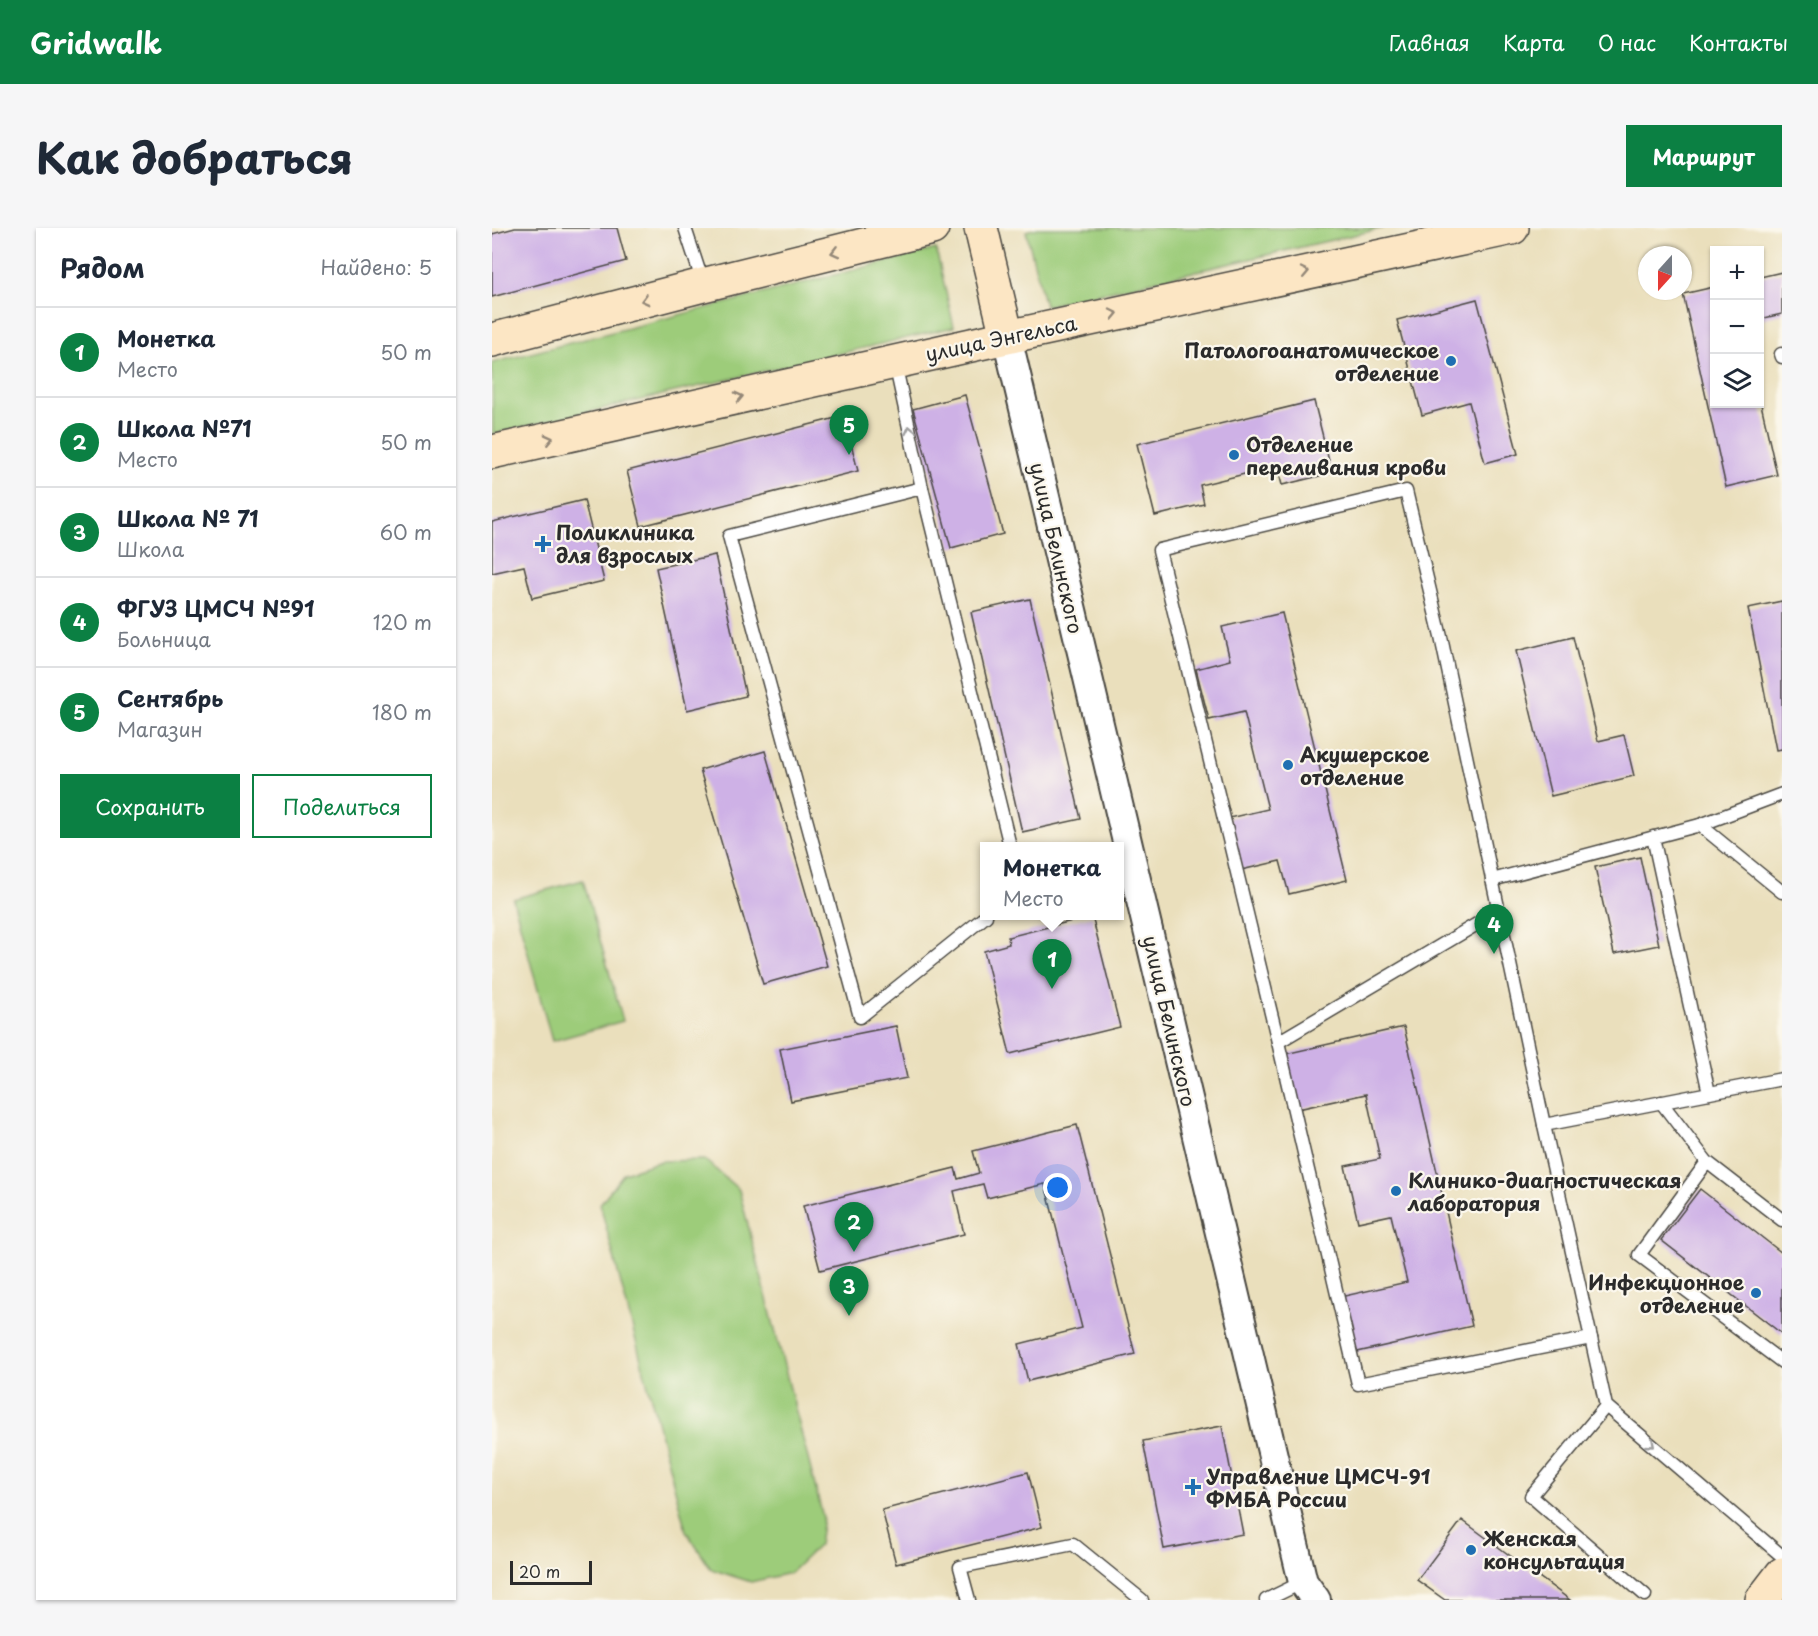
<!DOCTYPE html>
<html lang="ru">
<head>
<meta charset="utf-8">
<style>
  :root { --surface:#fff; --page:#f6f6f7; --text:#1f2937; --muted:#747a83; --line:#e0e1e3; --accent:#0b8043 }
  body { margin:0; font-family:"Playpen Sans",sans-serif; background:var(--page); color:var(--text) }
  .controls { position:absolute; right:18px; top:18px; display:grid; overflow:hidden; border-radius:0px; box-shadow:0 2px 4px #0004 }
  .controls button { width:54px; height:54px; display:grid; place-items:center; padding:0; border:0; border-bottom:2px solid var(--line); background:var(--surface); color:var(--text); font:30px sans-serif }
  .compass { position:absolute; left:1146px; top:18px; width:54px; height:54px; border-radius:50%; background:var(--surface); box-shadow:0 2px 4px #0004; rotate:201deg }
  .scale { position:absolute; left:18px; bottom:15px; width:82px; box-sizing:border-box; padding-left:6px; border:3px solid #2b2b2b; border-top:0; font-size:16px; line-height:21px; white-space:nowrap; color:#2b2b2b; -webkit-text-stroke:4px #fbf7ec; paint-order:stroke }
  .you { position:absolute; left:566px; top:960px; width:21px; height:21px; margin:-15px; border:4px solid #fff; border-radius:50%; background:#1a73e8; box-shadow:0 0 0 9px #1a73e833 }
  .badge { display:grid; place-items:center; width:39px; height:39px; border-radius:50%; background:var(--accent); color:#fff; font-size:20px; font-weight:700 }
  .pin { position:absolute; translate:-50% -50px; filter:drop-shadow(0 2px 3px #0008) }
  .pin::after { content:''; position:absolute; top:32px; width:21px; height:18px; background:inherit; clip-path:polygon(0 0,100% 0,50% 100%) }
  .popup { position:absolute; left:488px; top:614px; width:144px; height:78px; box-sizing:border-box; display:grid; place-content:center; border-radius:0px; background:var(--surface); filter:drop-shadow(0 2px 4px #0005); font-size:20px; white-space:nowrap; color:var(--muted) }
  .popup b { font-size:22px; color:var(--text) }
  .popup::after { content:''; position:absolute; left:50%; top:100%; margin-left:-12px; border:12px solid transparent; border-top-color:var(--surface) }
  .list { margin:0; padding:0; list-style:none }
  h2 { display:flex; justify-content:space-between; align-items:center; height:78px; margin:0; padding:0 24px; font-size:26px }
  h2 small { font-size:20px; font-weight:400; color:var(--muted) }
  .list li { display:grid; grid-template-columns:39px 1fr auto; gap:18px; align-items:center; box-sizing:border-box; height:90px; padding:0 24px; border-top:2px solid var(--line) }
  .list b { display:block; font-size:22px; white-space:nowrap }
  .list p { margin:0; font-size:20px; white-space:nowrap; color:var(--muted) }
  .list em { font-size:20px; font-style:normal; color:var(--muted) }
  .actions { display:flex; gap:12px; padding:18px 24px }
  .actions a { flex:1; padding:14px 0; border:2px solid var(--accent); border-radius:0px; text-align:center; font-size:21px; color:var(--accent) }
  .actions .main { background:var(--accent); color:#fff }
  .icon { flex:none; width:33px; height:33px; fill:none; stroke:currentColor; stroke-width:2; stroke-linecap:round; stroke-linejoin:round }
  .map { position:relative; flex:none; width:1290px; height:1372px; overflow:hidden; border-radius:0px }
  header { display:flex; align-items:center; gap:36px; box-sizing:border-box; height:84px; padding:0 30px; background:var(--accent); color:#fff }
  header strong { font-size:28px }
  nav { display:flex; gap:33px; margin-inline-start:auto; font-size:21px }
  .intro { display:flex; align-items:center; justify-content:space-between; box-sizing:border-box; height:144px; padding:0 36px }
  h1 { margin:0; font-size:42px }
  .button { padding:15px 27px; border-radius:0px; background:var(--accent); color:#fff; font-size:21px; font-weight:700 }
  main { display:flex; gap:36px; padding:0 36px }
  aside { flex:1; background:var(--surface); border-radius:0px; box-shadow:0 2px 4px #0004 }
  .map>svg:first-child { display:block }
  .green { fill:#9dcc7a; stroke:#647c52; stroke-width:1.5 }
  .building { fill:#ceb1e6 }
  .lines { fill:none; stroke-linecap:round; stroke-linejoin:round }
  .service-casing { stroke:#484641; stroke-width:15 }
  .tertiary-casing { stroke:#484641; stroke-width:32 }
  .secondary-casing { stroke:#484641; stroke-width:36 }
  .service { stroke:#fff; stroke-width:12 }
  .tertiary { stroke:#fff; stroke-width:28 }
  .secondary { stroke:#fce6c4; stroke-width:33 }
  .oneway { stroke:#948878 }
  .oneway2 { stroke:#a0a0a0 }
  .poi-dot { fill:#1f6fb2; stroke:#fbf7ec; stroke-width:2 }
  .labels { text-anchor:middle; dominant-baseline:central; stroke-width:4.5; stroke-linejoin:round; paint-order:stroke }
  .street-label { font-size:20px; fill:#2b2b2b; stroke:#fbf7ec }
  .poi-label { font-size:20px; font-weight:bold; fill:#2b2b2b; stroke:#fbf7ec; text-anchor:start }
</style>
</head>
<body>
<header>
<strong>Gridwalk</strong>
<nav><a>Главная</a><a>Карта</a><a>О нас</a><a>Контакты</a></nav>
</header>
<div class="intro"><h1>Как добраться</h1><a class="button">Маршрут</a></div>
<main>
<aside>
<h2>Рядом<small>Найдено: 5</small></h2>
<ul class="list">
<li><span class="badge">1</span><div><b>Монетка</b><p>Место</p></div><em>50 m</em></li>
<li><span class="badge">2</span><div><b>Школа №71</b><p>Место</p></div><em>50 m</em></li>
<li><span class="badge">3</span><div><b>Школа № 71</b><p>Школа</p></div><em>60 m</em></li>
<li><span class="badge">4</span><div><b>ФГУЗ ЦМСЧ №91</b><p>Больница</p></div><em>120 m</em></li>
<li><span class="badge">5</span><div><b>Сентябрь</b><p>Магазин</p></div><em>180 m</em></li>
</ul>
<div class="actions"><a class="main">Сохранить</a><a>Поделиться</a></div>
</aside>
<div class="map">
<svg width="1290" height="1372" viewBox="0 0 1290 1372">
  <rect width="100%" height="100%" fill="#fbf7ec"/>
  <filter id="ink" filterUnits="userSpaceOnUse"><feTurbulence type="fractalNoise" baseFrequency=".0167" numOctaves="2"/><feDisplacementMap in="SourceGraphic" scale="12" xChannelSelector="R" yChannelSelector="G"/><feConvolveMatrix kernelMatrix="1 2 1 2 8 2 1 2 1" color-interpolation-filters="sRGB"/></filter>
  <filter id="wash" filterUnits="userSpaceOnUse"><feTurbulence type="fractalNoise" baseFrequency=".008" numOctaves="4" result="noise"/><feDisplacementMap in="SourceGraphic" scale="24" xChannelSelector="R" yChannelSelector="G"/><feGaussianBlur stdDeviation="1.35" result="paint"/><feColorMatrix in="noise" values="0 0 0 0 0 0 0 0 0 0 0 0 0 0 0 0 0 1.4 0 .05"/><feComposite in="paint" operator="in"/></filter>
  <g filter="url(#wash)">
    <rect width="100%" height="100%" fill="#eadfbc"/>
    <g class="green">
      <polygon points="546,0 892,0 553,78 534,3"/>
      <polygon points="444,21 462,99 1,206 0,135"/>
      <polygon points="91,652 131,793 60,813 21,671"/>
      <polygon points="213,932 247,962 331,1289 327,1317 298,1345 259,1354 219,1341 194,1303 108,976 132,945 169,933"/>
    </g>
    <g id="blocks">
      <g class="building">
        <polygon points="23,0 125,0 134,33 0,69 0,6"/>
        <polygon points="1290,44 1290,86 1268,91 1268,49"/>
        <polygon points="1222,59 1222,176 1269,176 1285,247 1234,259 1191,66"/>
        <polygon points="985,71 1026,226 993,235 977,174 930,187 905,92"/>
        <polygon points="473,167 511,306 459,320 421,181"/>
        <polygon points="822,173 840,245 790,257 785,238 708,257 712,276 663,288 645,216"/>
        <polygon points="352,188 366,243 149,298 135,243"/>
        <polygon points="92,272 112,353 40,370 32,338 0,345 0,294"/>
        <polygon points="223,327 254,468 195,482 164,340"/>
        <polygon points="538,371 589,591 530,604 479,384"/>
        <polygon points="1290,373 1290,521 1284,522 1256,380"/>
        <polygon points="790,385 855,652 797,666 788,633 749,642 737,590 776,581 752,484 717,492 704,441 738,432 730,399"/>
        <polygon points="1081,409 1106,513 1132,507 1142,548 1059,568 1024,423"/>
        <polygon points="273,523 335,738 271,756 208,542"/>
        <polygon points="1148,629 1167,717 1122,726 1103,639"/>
        <polygon points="600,688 628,799 518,826 492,723 517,716 516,709"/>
        <polygon points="404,798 415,850 299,873 288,821"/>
        <polygon points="912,799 980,1098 861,1125 848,1069 915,1054 899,987 866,994 853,938 888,931 874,866 806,881 793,826"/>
        <polygon points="585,897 643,1126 536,1153 527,1116 590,1100 553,956 495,970 491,956 462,963 472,1006 328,1042 311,978 463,940 466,951 487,945 481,923"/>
        <polygon points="1208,961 1290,1025 1290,1106 1169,1012"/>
        <polygon points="730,1198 751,1306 672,1321 651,1213"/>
        <polygon points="536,1244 550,1299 404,1336 390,1282"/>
        <polygon points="970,1292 1078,1372 953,1372 925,1352"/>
      </g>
    </g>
  </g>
  <g filter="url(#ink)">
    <use href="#blocks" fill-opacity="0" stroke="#484641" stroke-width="1.5"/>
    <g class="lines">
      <g class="service-casing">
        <g id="service">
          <polyline points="193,0 211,55"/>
          <polyline points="1289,126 1290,129"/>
          <polyline points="403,135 430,260"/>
          <polyline points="1208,597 1290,566"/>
          <polyline points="1161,609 1217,865"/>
          <polyline points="1000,652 1208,597 1290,664"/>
          <polyline points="1007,683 786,814 866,1156 1099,1110"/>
          <polyline points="494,688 368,789 237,308 430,260 518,618"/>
          <polyline points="786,814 667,322 914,263 949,409 1052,897 1114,1178 1290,1328"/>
          <polyline points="1169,874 1215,934"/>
          <polyline points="1052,897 1290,851"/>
          <polyline points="1290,992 1215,934 1147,1027 1290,1134"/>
          <polyline points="1114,1178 1039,1268 1153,1367"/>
          <polyline points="477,1372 468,1339 581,1316 650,1372"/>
          <polyline points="774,1372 811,1354"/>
        </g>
      </g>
      <g class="tertiary-casing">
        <polyline id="tertiary" points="515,109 811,1354 824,1372"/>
      </g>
      <g class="secondary-casing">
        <g id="secondary">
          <polyline points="489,0 515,109"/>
          <polyline points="0,112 211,57 440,0"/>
          <polyline points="0,224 515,109 1020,0"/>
          <polyline points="1270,1372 1290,1346"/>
        </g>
      </g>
      <use href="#service" class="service"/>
      <use href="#tertiary" class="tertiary"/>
      <use href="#secondary" class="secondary"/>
    </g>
    <defs><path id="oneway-chevron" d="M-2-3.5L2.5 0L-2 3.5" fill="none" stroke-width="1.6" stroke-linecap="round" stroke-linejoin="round" transform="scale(1.5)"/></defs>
    <g class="oneway">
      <use href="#oneway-chevron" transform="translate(343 24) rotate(166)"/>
      <use href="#oneway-chevron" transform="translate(813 44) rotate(-12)"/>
      <use href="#oneway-chevron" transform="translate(153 72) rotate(165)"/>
      <use href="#oneway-chevron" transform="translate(622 86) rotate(-12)"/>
      <use href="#oneway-chevron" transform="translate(247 169) rotate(-13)"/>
      <use href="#oneway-chevron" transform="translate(57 211) rotate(-13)"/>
    </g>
    <g class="oneway2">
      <use href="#oneway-chevron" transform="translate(418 202) rotate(-102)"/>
      <use href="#oneway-chevron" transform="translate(1159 1216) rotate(41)"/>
    </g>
  </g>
  <g class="poi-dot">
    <circle cx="959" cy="133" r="6"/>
    <circle cx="742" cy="227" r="6"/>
    <path d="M48 307h6v6h6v6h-6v6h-6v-6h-6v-6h6z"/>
    <circle cx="796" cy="537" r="6"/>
    <circle cx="904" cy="963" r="6"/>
    <circle cx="1264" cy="1065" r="6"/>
    <path d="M698 1250h6v6h6v6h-6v6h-6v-6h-6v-6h6z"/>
    <circle cx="979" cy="1322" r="6"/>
  </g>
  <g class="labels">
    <g class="street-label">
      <text transform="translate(509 110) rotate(-12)">улица Энгельса</text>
      <text transform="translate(565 320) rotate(77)">улица Белинского</text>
      <text transform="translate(678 793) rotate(77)">улица Белинского</text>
    </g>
    <g class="poi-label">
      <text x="947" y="122" text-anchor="end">Патологоанатомическое<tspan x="947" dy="23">отделение</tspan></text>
      <text x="754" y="216">Отделение<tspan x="754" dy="23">переливания крови</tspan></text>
      <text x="64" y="304">Поликлиника<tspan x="64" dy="23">для взрослых</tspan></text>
      <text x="808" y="526">Акушерское<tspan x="808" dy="23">отделение</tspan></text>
      <text x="916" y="952">Клинико-диагностическая<tspan x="916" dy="23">лаборатория</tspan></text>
      <text x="1252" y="1054" text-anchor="end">Инфекционное<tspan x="1252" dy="23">отделение</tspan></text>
      <text x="714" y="1248">Управление ЦМСЧ-91<tspan x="714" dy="23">ФМБА России</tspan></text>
      <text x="991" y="1310">Женская<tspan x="991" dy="23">консультация</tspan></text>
    </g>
  </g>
</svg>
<div class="controls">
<button>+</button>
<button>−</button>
<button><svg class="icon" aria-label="layers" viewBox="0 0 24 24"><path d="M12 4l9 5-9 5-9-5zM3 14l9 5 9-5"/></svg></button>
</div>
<svg class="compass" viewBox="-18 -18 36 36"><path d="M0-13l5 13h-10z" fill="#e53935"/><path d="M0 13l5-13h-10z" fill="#747a83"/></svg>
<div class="scale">20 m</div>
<div class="you"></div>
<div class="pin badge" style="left:560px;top:761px">1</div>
<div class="popup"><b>Монетка</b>Место</div>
<div class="pin badge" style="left:362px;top:1024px">2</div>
<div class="pin badge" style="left:357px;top:1088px">3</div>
<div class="pin badge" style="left:1002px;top:726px">4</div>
<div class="pin badge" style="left:357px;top:227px">5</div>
</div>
</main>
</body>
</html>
